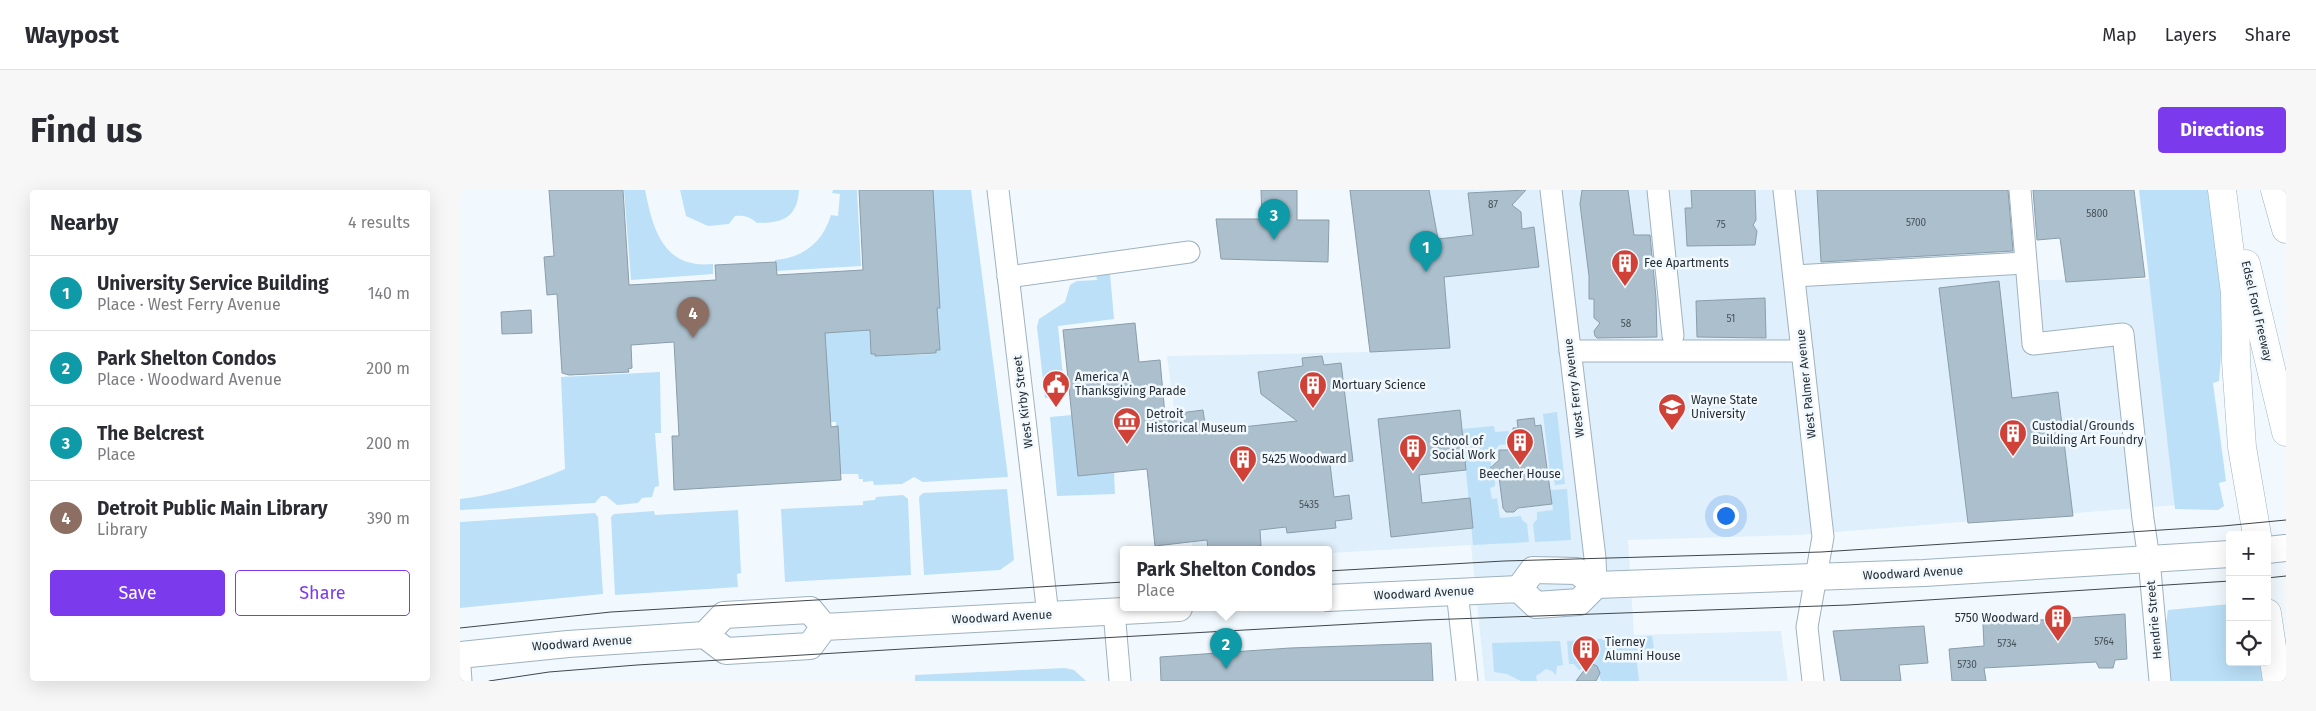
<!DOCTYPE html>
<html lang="en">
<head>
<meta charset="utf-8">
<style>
  :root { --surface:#fff; --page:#f7f7f7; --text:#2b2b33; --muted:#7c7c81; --line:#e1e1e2; --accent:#7c3aed }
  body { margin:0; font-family:"Fira Sans",sans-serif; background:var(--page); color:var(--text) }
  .controls { position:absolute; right:15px; bottom:15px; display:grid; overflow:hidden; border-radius:5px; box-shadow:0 5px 20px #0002 }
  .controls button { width:45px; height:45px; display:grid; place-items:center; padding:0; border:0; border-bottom:1px solid var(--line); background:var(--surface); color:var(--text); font:25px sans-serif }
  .you { position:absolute; left:1265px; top:325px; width:18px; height:18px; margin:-12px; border:4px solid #fff; border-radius:50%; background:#1a73e8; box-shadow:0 0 0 8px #1a73e833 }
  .badge { display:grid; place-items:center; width:32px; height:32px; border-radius:50%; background:var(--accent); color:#fff; font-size:16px; font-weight:700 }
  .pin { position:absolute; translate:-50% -41px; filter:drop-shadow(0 1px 2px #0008) }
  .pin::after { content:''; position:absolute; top:26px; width:18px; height:15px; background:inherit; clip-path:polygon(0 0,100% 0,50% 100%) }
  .popup { position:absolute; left:660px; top:356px; width:212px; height:65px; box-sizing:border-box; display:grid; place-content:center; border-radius:5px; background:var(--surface); filter:drop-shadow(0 1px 4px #0005); font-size:16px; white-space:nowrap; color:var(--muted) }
  .popup b { font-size:19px; color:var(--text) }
  .popup::after { content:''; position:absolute; left:50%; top:100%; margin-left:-10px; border:10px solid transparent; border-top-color:var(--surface) }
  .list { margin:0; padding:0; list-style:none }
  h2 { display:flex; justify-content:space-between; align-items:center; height:65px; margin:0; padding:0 20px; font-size:21px }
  h2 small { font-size:16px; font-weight:400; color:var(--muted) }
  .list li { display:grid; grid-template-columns:32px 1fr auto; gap:15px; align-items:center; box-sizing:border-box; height:75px; padding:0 20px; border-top:1px solid var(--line) }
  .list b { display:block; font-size:19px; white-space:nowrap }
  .list p { margin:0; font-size:16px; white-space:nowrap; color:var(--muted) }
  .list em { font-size:16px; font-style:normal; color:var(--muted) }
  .actions { display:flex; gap:10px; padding:15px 20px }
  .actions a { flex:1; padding:11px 0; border:1px solid var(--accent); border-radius:5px; text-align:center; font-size:18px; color:var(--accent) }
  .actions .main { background:var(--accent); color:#fff }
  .icon { flex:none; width:28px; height:28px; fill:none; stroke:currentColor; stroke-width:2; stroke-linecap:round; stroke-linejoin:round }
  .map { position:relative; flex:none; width:1826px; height:491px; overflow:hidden; border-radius:5px }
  header { display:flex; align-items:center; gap:30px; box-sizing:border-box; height:70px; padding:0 25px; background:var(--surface); border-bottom:1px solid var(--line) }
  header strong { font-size:24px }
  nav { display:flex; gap:28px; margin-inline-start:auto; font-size:18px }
  .intro { display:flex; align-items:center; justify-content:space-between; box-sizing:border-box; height:120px; padding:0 30px }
  h1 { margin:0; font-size:35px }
  .button { padding:12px 22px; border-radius:5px; background:var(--accent); color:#fff; font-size:18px; font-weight:700 }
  main { display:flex; gap:30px; padding:0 30px }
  aside { flex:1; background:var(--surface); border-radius:5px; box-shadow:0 5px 20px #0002 }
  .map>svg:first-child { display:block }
  .built { fill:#dfeffb }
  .green { fill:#bbe0f8 }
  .building { fill:#abbfcc; stroke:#8a9daa }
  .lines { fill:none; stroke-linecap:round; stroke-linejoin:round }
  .minor-casing { stroke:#9eb2bf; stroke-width:23 }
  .major-casing { stroke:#9eb2bf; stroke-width:28 }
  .highway-casing { stroke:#9eb2bf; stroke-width:29 }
  .minor { stroke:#fff; stroke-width:21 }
  .major { stroke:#fff; stroke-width:26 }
  .highway { stroke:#fff; stroke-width:28 }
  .tram { stroke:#3f474c; stroke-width:1 }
  .labels { text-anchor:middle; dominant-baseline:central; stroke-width:5; stroke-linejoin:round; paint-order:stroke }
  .number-label { font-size:10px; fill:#475259 }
  .poi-label { font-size:12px; fill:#262e33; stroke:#f1f9ff; text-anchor:start }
  .street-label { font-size:12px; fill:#262e33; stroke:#f1f9ff }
</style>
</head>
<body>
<header>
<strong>Waypost</strong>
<nav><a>Map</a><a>Layers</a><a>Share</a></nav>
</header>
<div class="intro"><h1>Find us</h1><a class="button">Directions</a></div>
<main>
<aside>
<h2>Nearby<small>4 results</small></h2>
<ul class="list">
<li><span class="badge" style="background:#0f9aa8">1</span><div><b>University Service Building</b><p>Place · West Ferry Avenue</p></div><em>140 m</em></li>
<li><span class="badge" style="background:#0f9aa8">2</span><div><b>Park Shelton Condos</b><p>Place · Woodward Avenue</p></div><em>200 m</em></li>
<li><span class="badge" style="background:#0f9aa8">3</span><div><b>The Belcrest</b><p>Place</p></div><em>200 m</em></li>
<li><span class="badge" style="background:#8d6e63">4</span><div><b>Detroit Public Main Library</b><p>Library</p></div><em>390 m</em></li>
</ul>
<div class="actions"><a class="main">Save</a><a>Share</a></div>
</aside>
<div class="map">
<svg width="1826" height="491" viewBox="0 0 1826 491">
  <rect width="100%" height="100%" fill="#f1f9ff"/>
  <polygon class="built" points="889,0 1566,0 1576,90 1689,89 1717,315 1339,345 1168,350 1174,445 1321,441 1328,491 1025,491 1011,355 869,363 868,360 733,360 707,166 910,162"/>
  <g class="green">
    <path d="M164 0H185C193 39 203 79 253 74V84L171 90Z"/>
    <path d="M220 0H339C337 28 323 33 297 33 290 27 285 25 275 26L269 34 248 36 226 26Z"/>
    <path d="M373 0H397L401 76 316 81 315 70C343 68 363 52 371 25L378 26 380 4 372 3Z"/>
    <polygon points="472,0 511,0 548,287 463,292 454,287 442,294 414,295 413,291 403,292 403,289 399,289 398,284 380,284 376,232 368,232 363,143 410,140 411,164 415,164 416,166 476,164"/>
    <path d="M1679 0H1754C1763 63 1765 127 1759 191L1753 193 1766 291 1759 293 1764 316 1758 320 1715 319Z"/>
    <polygon points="650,84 654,129 598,136 605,206 585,208 577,137 579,129 605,112 610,95 617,91 637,90 636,85"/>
    <path d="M200 182 201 243H195L199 296 195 297 192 307 182 308 178 313 157 315 146 306H141L135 313 0 320V309C37 305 71 293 105 279L101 187Z"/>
    <polygon points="1097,222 1105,294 1095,295 1093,283 1090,283 1083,224"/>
    <polygon points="612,225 618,286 654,282 655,304 597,306 590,227"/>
    <polygon points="1034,236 1035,242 1049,241 1050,254 1039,255 1035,260 1035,267 1031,268 1031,285 1035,286 1035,296 1030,298 1032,309 1037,308 1040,328 1061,326 1062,330 1067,334 1069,352 1013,355 1002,239"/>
    <polygon points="547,299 554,370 540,380 464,385 459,307 463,303"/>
    <polygon points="1107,299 1111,350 1075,352 1073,334 1077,329 1077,322 1093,320 1090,300"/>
    <polygon points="443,305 448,309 451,385 325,392 321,319 403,315 403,311 415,310 416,307"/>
    <polygon points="278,320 281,383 277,384 278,397 155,405 151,327 154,324 194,321 195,325"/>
    <polygon points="135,323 138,327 143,404 0,418 0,332"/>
    <polygon points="1770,414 1770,472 1802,472 1803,491 1710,491 1704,446 1708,420"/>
    <polygon points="1192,446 1194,459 1192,463 1176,465 1179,491 1141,491 1137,476 1132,474 1119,480 1114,474 1109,474 1107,451"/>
    <polygon points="1100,451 1103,475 1097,476 1096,485 1092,481 1086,479 1076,486 1077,491 1061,491 1047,484 1034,482 1032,453"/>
    <polygon points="605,478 614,480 626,491 455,491 455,485"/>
  </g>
  <g class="building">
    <polygon points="89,0 163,0 169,95 256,90 255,75 316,72 317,85 403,80 399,0 473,0 480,118 477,118 480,160 476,160 476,163 415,166 415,164 411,164 410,140 365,143 371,237 378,236 381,290 214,300 212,246 219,246 214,152 171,155 172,178 168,179 169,182 109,185 102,183 97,104 87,105 84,67 94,66"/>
    <polygon points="801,0 837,0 837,30 869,30 868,72 761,69 756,29 802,29"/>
    <polygon points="890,0 969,0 978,49 1013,45 1008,3 1066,0 1052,15 1061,22 1062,39 1074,37 1079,77 984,87 990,158 910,162"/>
    <polygon points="1122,0 1168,0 1174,45 1190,45 1196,108 1197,147 1137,148 1135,146 1134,141 1140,133 1134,128 1134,109 1129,109 1129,86 1120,14"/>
    <polygon points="1231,0 1295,0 1296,30 1293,35 1297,41 1295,55 1227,56 1225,18 1232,18"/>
    <polygon points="1357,0 1548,0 1553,61 1361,72"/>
    <polygon points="1573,0 1674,0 1685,87 1606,92 1600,48 1577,50"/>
    <polygon points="1539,91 1552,208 1598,202 1613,326 1508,333 1479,98"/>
    <polygon points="1305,108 1306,148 1237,147 1236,111"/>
    <polygon points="71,120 72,143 42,144 41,122"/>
    <polygon points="675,133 679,172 700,170 705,225 743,220 746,241 837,231 801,204 798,182 843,176 842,168 862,166 864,175 881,173 893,271 870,274 874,307 889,305 892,329 875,331 876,338 827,343 826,337 800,340 801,356 766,360 748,359 747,350 695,356 687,279 618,286 603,140"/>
    <polygon points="1000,220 1006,280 959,285 962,313 1010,308 1013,338 931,347 918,229"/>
    <polygon points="1074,228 1075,236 1081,235 1092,314 1058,318 1054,322 1046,322 1043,318 1039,287 1028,280 1039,270 1039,260 1055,260 1053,238 1058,238 1057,230"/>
    <polygon points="1665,424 1667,469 1655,470 1653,478 1639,478 1636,472 1524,478 1526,491 1492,491 1489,459 1524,456 1523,434"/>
    <polygon points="1464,436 1468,473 1439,475 1441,491 1381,491 1373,441"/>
    <polygon points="971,453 973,491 701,491 700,467 830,458"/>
    <polygon points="1132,474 1137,476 1140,483 1136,491 1116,491 1128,475"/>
  </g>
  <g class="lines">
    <g class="minor-casing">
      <g id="minor">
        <polyline points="538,0 588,425"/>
        <polyline points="1091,0 1135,368 1136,395"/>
        <polyline points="1198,0 1213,146"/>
        <polyline points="1324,0 1363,347 1347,437 1353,491"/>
        <polyline points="1560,0 1573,154 1663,144 1683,329 1689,369 1700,491"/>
        <polyline points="1334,86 1565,73"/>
        <polyline points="548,87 729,62"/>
        <polyline points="1110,161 1342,161"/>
        <polyline points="997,401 1007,491"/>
        <polyline points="654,421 660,491"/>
        <polyline points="0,477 1,491"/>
      </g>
    </g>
    <g class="major-casing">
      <g id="major">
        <polyline points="1807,360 1826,358"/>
        <polyline points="1059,399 1073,380 1117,381 1136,395 1464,383 1770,364"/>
        <polyline points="868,408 1059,399 1076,415 1119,412 1136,395"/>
        <polyline points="245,445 264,425 350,420 364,437"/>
        <polyline points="0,465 108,454 245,445 266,461 350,456 364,437 719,418"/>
      </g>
    </g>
    <g class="highway-casing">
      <g id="highway">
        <polyline points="1762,0 1775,103 1776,171 1782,257 1797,345"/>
        <polyline points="1815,0 1826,39"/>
        <polyline points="1786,74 1826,242"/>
        <polyline points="1807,423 1817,491"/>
      </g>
    </g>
    <use href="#minor" class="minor"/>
    <use href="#major" class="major"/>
    <use href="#highway" class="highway"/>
    <g class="tram">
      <polyline points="868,381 1044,371 1361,362 1763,336 1826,330"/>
      <polyline points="1807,388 1826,386"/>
      <polyline points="0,438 151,422 664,392"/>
      <polyline points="29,491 89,482 177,475 443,459 965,430 1388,415 1770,391"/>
    </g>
  </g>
  <defs>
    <g id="building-pin" transform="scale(1.4375)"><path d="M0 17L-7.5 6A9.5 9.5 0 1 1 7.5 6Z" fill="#d04238" stroke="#f1f9ff"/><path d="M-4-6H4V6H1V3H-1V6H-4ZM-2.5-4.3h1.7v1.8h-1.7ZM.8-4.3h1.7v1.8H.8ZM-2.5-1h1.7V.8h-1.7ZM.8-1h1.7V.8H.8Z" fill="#fff"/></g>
    <g id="civic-pin" transform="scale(1.4375)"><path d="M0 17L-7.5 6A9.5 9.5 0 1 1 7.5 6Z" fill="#d04238" stroke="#f1f9ff"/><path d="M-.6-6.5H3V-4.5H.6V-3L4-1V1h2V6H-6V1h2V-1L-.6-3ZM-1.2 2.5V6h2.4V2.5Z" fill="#fff"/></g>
    <g id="university-pin" transform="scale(1.4375)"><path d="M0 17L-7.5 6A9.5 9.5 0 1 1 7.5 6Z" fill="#d04238" stroke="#f1f9ff"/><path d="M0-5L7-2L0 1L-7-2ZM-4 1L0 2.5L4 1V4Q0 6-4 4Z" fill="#fff"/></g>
    <g id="museum-pin" transform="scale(1.4375)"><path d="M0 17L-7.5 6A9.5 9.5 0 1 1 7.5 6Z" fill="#d04238" stroke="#f1f9ff"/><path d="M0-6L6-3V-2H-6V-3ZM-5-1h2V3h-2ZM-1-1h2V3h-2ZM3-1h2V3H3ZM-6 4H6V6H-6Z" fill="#fff"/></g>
  </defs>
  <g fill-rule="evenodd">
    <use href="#building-pin" x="1165" y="73"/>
    <use href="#civic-pin" x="596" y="194"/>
    <use href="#building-pin" x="853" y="195"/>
    <use href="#university-pin" x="1212" y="217"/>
    <use href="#museum-pin" x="667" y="231"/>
    <use href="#building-pin" x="1553" y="243"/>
    <use href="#building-pin" x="1060" y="252"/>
    <use href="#building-pin" x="953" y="258"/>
    <use href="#building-pin" x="783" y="269"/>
    <use href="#building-pin" x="1598" y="428"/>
    <use href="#building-pin" x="1126" y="459"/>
  </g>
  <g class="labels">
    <g class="number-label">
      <text x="1033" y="15">87</text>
      <text x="1637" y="24">5800</text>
      <text x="1456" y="33">5700</text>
      <text x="1261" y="35">75</text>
      <text x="1271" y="129">51</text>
      <text x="1166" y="134">58</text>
      <text x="849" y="315">5435</text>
      <text x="1644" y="452">5764</text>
      <text x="1547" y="454">5734</text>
      <text x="1507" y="475">5730</text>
    </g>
    <g class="poi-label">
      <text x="1184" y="73">Fee Apartments</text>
      <text x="615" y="187">America A<tspan x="615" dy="14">Thanksgiving Parade</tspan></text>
      <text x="872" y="195">Mortuary Science</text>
      <text x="1231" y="210">Wayne State<tspan x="1231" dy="14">University</tspan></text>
      <text x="686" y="224">Detroit<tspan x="686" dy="14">Historical Museum</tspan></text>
      <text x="1572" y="236">Custodial/Grounds<tspan x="1572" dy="14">Building Art Foundry</tspan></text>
      <text x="972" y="251">School of<tspan x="972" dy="14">Social Work</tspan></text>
      <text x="802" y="269">5425 Woodward</text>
      <text x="1060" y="284" text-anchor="middle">Beecher House</text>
      <text x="1579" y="428" text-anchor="end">5750 Woodward</text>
      <text x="1145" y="452">Tierney<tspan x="1145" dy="14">Alumni House</tspan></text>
    </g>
    <g class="street-label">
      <text transform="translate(1797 121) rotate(77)">Edsel Ford Freeway</text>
      <text transform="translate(1346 194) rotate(-96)">West Palmer Avenue</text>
      <text transform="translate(1114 198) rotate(-97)">West Ferry Avenue</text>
      <text transform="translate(563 212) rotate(-97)">West Kirby Street</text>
      <text transform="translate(1453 383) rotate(-3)">Woodward Avenue</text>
      <text transform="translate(964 403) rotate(-3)">Woodward Avenue</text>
      <text transform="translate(542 427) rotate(-3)">Woodward Avenue</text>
      <text transform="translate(1694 430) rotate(-95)">Hendrie Street</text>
      <text transform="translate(122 453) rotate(-4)">Woodward Avenue</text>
    </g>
  </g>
</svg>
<div class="controls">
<button>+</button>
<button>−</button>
<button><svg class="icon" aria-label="locate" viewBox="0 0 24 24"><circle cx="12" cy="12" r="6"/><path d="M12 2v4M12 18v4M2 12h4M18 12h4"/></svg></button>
</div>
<div class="you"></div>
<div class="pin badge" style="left:966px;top:82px;background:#0f9aa8">1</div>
<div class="pin badge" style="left:766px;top:479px;background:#0f9aa8">2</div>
<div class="popup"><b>Park Shelton Condos</b>Place</div>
<div class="pin badge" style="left:814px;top:50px;background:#0f9aa8">3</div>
<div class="pin badge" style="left:233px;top:148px;background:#8d6e63">4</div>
</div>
</main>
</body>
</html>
